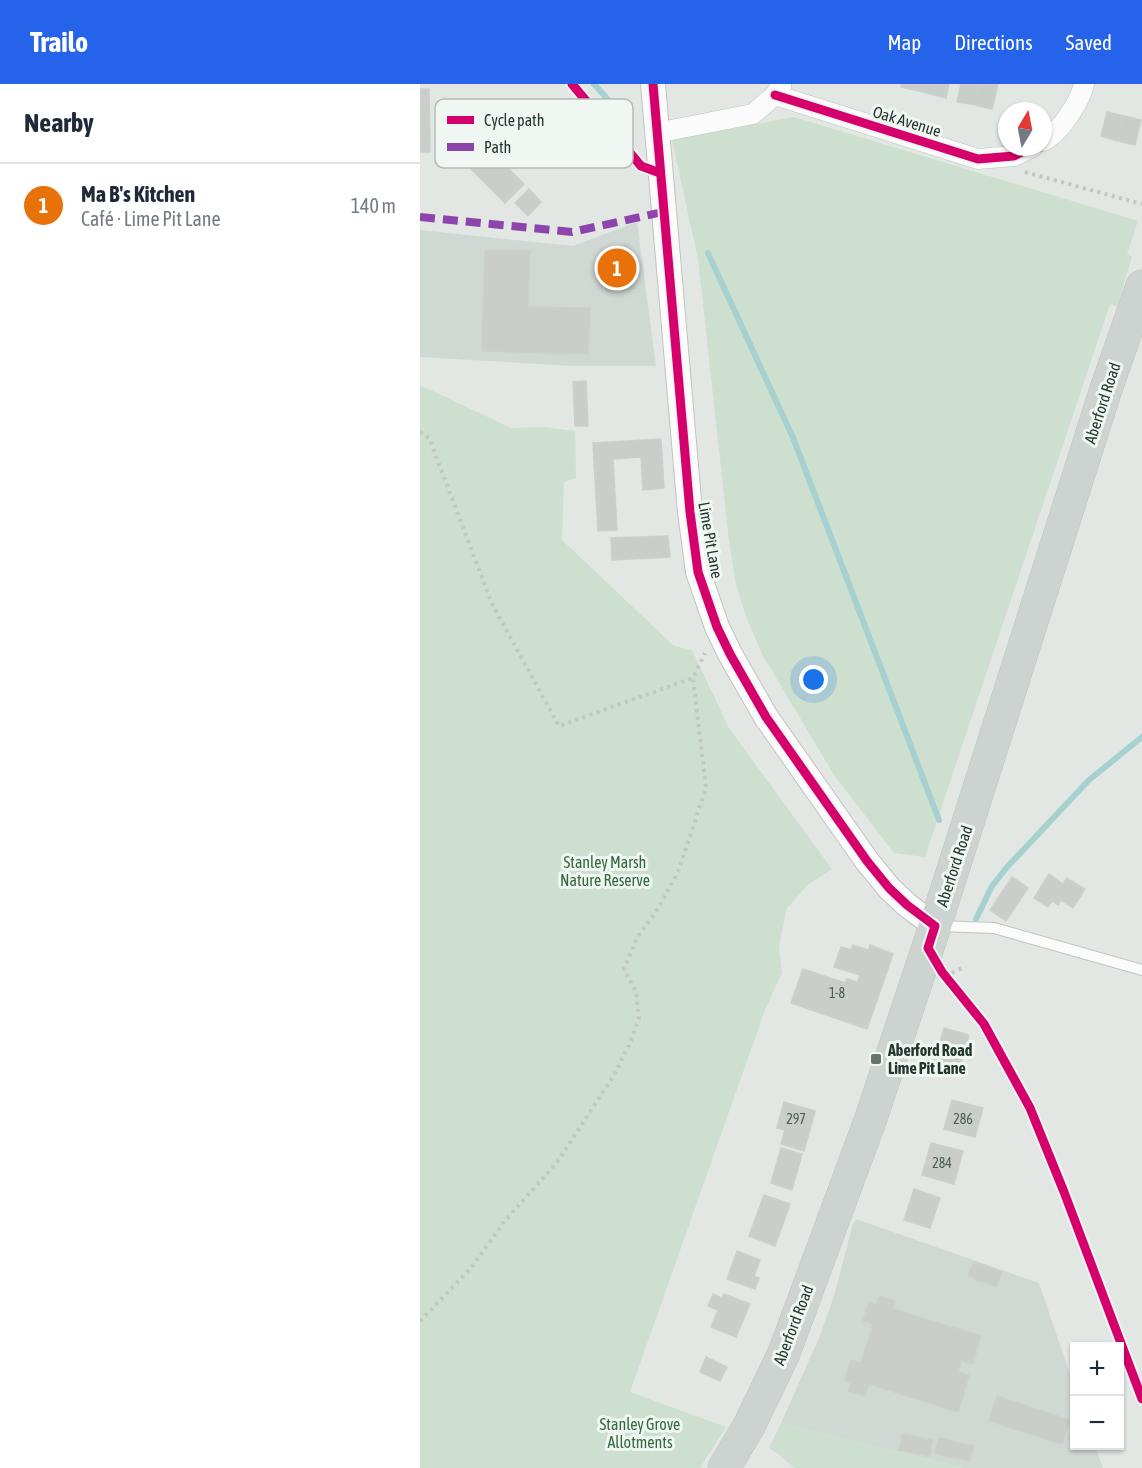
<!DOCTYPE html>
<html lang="en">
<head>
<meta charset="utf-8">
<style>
  :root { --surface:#fff; --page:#f6f6f7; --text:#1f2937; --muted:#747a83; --line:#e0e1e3; --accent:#2563eb }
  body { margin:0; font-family:"Asap Condensed",sans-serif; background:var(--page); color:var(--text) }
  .controls { position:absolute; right:18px; bottom:18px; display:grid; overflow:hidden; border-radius:0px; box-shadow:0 2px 4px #0004 }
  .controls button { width:54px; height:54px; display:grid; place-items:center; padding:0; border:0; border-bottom:2px solid var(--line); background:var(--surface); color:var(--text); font:30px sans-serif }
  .compass { position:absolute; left:578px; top:18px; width:54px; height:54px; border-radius:50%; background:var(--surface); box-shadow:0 2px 4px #0004; rotate:10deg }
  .you { position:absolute; left:394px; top:596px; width:21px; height:21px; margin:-15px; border:4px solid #fff; border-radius:50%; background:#1a73e8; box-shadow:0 0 0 9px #1a73e833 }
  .badge { display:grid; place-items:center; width:39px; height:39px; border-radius:50%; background:var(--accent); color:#fff; font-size:20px; font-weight:700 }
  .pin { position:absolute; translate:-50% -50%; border:3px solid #fff; box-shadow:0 2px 6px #0006 }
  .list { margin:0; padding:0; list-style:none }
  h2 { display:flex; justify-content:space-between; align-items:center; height:78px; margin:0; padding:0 24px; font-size:26px }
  h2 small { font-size:20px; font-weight:400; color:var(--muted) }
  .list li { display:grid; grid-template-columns:39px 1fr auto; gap:18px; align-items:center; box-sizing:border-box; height:84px; padding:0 24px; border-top:2px solid var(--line) }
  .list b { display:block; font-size:22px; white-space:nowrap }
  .list p { margin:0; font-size:20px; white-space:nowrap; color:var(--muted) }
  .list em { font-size:20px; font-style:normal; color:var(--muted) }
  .map { position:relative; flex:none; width:722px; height:1384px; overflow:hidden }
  header { display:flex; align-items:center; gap:36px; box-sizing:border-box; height:84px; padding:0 30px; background:var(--accent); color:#fff }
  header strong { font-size:28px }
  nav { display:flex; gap:33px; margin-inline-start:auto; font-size:21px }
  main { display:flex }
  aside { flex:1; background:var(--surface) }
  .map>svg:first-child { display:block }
  .built { fill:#d0d8d3 }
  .green { fill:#cddfcf }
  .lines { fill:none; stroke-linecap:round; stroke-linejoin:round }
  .stream { stroke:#a7d1d0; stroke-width:6 }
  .building { fill:#c9cecb; stroke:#cbd0cd; stroke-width:1.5 }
  .service-casing { stroke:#bfc4c1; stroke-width:12 }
  .minor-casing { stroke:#bfc4c1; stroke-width:21 }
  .tertiary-casing { stroke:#bfc4c1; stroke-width:26 }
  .primary-casing { stroke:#bcc3c0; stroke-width:33 }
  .path { stroke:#c0c7c4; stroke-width:4; stroke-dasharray:3 4.5; stroke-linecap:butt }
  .service { stroke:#fbfbfb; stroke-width:10 }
  .minor { stroke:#fbfbfb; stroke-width:20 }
  .tertiary { stroke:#fbfbfb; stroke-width:24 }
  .primary { stroke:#cdd3d0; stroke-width:32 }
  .quiet { stroke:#8e44ad; stroke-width:8; stroke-dasharray:15 8; stroke-linecap:butt }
  .cycleway-casing { stroke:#f0f6f2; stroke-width:13 }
  .cycleway { stroke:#d6006c; stroke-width:9 }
  .poi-dot { fill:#66756e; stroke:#f0f6f2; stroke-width:2 }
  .labels { text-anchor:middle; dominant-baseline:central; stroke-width:6; stroke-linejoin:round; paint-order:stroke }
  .number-label { font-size:14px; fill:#4d5e56 }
  .street-label { font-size:16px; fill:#23372e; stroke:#f0f6f2 }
  .park-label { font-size:16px; fill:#32693f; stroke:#f0f6f2 }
  .poi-label { font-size:16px; font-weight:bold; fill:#23372e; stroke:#f0f6f2; text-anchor:start }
  .key { fill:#f0f6f2; stroke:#b2bdb7; stroke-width:1.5 }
  .key-label { font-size:16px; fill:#23372e }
</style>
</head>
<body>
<header>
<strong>Trailo</strong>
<nav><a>Map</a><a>Directions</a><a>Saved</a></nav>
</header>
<main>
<aside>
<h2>Nearby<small></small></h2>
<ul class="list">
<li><span class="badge" style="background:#e8710a">1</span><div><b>Ma B's Kitchen</b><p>Café · Lime Pit Lane</p></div><em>140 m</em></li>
</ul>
</aside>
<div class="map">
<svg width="722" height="1384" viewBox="0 0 722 1384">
  <rect width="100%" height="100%" fill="#e2e7e4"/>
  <g class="built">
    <polygon points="217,138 236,282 151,282 0,273 0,146 153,162"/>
    <polygon points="436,1135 619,1199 654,1302 654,1362 675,1362 683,1384 544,1384 361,1339 400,1252 415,1209 432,1143"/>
  </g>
  <g class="green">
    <polygon points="374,33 718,137 707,170 712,173 697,223 690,220 505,773 474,769 414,691 342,570 327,535 316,501 309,457 278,175 252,56"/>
    <polygon points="0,301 91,344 123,343 155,347 156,394 144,398 142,456 254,562 272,566 309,644 412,785 389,800 367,824 359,862 362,889 345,926 210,1308 306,1343 280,1384 0,1384"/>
    <polygon points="361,1339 544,1384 374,1384 361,1372 349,1364"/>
  </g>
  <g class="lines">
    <g class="stream">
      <polyline points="174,0 193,21"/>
      <polyline points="288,169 374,356 519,736"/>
      <polyline points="556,835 572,802 588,782 669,696 722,653"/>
    </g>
  </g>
  <g class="building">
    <polygon points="481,0 501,0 499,7 481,3"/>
    <polygon points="501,0 529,0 526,14 499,7"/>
    <polygon points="541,0 560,0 555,21 537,18"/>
    <polygon points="560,0 578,0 572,25 555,21"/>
    <polygon points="0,5 9,5 10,68 0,68"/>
    <polygon points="687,28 704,32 698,57 681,52"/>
    <polygon points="704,32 721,36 715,61 698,57"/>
    <polygon points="64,60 104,100 85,119 45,79"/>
    <polygon points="109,105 121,118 108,132 95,119"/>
    <polygon points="209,160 215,204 186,208 180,165"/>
    <polygon points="65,166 110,167 108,223 170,224 168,270 62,267"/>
    <polygon points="166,297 168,342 155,342 153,298"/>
    <polygon points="241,355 244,404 223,406 221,373 193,375 197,446 178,447 173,359"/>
    <polygon points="248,452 250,473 192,476 191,454"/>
    <polygon points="629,790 643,800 647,794 665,805 653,824 641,816 638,821 632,817 628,823 614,814"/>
    <polygon points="592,793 608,804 586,837 570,826"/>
    <polygon points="433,861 448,866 450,861 473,870 447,945 371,919 383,885 425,899 427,895 437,898 440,891 414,883 421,863 431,866"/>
    <polygon points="524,944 549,951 540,983 515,976"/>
    <polygon points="532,1016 563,1024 555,1053 524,1045"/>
    <polygon points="364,1018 395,1027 384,1067 361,1060 365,1046 357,1044"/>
    <polygon points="511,1059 543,1067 534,1100 502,1091"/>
    <polygon points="361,1064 382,1070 372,1106 351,1099"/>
    <polygon points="494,1105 520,1114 510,1144 484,1136"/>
    <polygon points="344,1111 370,1120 355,1162 329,1152"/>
    <polygon points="317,1167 340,1176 334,1192 339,1194 335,1205 307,1195"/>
    <polygon points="554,1178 582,1188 576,1203 548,1192"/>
    <polygon points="293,1210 302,1214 304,1210 330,1220 316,1253 291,1243 298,1226 288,1222"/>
    <polygon points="459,1212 475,1217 473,1225 561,1252 553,1280 541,1277 538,1288 549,1291 538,1328 449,1300 445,1312 428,1307 431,1299 424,1297 431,1276 441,1279 453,1240 443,1237 449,1218 456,1221"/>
    <polygon points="286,1273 307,1283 300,1297 280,1288"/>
    <polygon points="577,1312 650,1336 642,1360 569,1337"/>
    <polygon points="482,1350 513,1356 510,1372 479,1366"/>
    <polygon points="519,1354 554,1362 550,1377 515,1370"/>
  </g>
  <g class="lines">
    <g class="service-casing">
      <polyline id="service" points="518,842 574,844 722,886"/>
    </g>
    <g class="minor-casing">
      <g id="minor">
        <polyline points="355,11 558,75 594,72 612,63"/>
        <polyline points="236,49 333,30 355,11 361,2"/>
        <path d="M623 57C640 49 660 18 664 0"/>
      </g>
    </g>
    <g class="tertiary-casing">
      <polyline id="tertiary" points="233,0 270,428 278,488 297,543 310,570 346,633 447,777 469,804 487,821 515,842"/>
    </g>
    <g class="primary-casing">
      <polyline id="primary" points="304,1384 329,1342 364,1269 450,1037 515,842 686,305 722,202"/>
    </g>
    <g class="path">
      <polyline points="605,88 722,120"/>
      <polyline points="0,348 9,354 72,520 139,642 273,594"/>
      <polyline points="525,892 542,884"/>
      <polyline points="0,1237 51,1184 84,1138 138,1077 194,991 211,957 219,933 216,908 204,885 217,854 239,823 258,788 286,704 273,594 285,569"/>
    </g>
    <use href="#service" class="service"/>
    <use href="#minor" class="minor"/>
    <use href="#tertiary" class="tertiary"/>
    <use href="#primary" class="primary"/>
    <polyline class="quiet" points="0,133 152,148 243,128"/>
    <g class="cycleway-casing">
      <g id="cycleway">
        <polyline points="152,0 221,82 240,89"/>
        <polyline points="233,0 270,428 278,488 297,543 310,570 346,633 447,777 469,804 487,821 515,842 508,864 522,888 564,940 610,1024 644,1108 722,1315"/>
        <polyline points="355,11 558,75 594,72 612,63"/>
      </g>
    </g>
    <use href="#cycleway" class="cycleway"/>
  </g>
  <rect class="poi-dot" x="450" y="969" width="12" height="12" rx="3"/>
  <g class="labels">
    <g class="number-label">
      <text x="417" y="909">1-8</text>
      <text x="376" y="1035">297</text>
      <text x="543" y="1035">286</text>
      <text x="522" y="1079">284</text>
    </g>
    <g class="street-label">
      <text transform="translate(487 37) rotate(17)">Oak Avenue</text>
      <text transform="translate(682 319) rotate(-72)">Aberford Road</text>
      <text transform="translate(291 456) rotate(80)">Lime Pit Lane</text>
      <text transform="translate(534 782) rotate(-72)">Aberford Road</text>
      <text transform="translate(373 1241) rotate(-69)">Aberford Road</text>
    </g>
    <g class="park-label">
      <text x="185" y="778">Stanley Marsh<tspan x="185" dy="18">Nature Reserve</tspan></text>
      <text x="220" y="1340">Stanley Grove<tspan x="220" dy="18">Allotments</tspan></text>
    </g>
    <g class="poi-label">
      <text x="468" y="966">Aberford Road<tspan x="468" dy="18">Lime Pit Lane</tspan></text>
    </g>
  </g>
  <rect x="15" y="15" width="198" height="69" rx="9" class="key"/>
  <rect x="27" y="32" width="27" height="8" fill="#d6006c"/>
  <rect x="27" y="59" width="27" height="8" fill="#8e44ad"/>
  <g class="key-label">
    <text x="64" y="42">Cycle path</text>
    <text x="64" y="69">Path</text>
  </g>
</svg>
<div class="controls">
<button>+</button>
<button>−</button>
</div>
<svg class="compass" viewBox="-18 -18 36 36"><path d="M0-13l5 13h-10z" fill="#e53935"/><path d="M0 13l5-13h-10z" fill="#747a83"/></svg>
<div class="you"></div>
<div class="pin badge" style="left:197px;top:184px;background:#e8710a">1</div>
</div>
</main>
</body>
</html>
